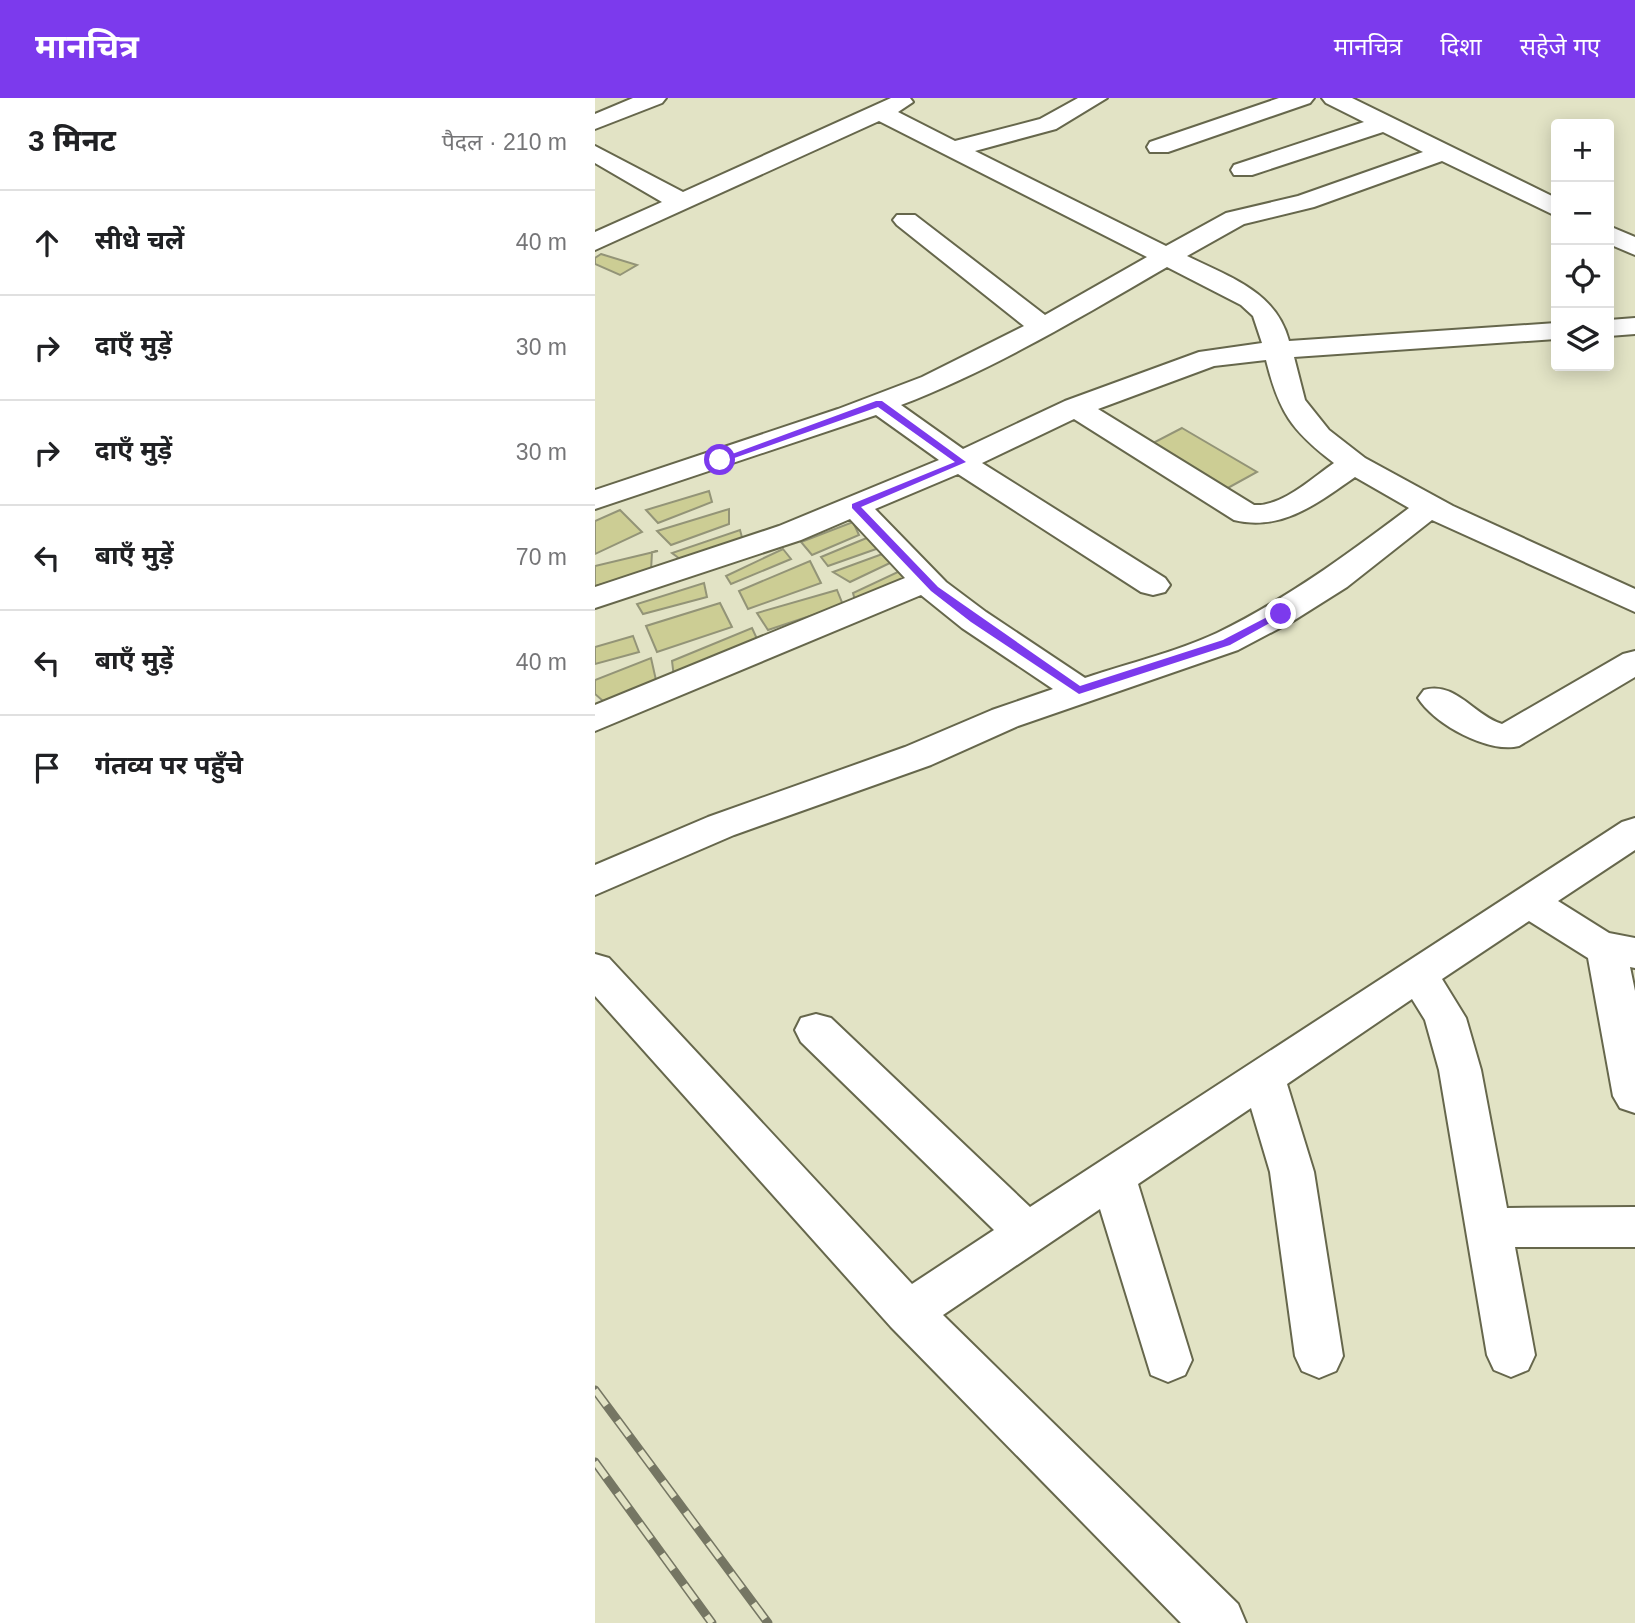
<!DOCTYPE html>
<html lang="hi">
<head>
<meta charset="utf-8">
<style>
  :root { --surface:#fff; --page:#f2f2f2; --text:#202124; --muted:#757577; --line:#e0e0e0; --accent:#7c3aed }
  body { margin:0; font-family:Arial,"Noto Sans Devanagari",sans-serif; background:var(--page); color:var(--text) }
  .controls { position:absolute; right:21px; top:21px; display:grid; overflow:hidden; border-radius:7px; box-shadow:0 4px 18px #0003 }
  .controls button { width:63px; height:63px; display:grid; place-items:center; padding:0; border:0; border-bottom:2px solid var(--line); background:var(--surface); color:var(--text); font:35px sans-serif }
  .stop { position:absolute; width:21px; height:21px; margin:-16px; border:5px solid #7c3aed; border-radius:50%; background:#fff }
  .stop.end { background:#7c3aed; border-color:#fff; box-shadow:0 2px 7px #0008 }
  .list { margin:0; padding:0; list-style:none }
  h2 { display:flex; justify-content:space-between; align-items:center; height:91px; margin:0; padding:0 28px; font-size:30px }
  h2 small { font-size:23px; font-weight:400; color:var(--muted) }
  .list li { display:grid; grid-template-columns:46px 1fr auto; gap:21px; align-items:center; box-sizing:border-box; height:105px; padding:0 28px; border-top:2px solid var(--line) }
  .list b { display:block; font-size:26px; white-space:nowrap }
  .list em { font-size:23px; font-style:normal; color:var(--muted) }
  .icon { flex:none; width:38px; height:38px; fill:none; stroke:currentColor; stroke-width:2; stroke-linecap:round; stroke-linejoin:round }
  .map { position:relative; flex:none; width:1040px; height:1525px; overflow:hidden }
  header { display:flex; align-items:center; gap:42px; box-sizing:border-box; height:98px; padding:0 35px; background:var(--accent); color:#fff }
  header strong { font-size:33px }
  nav { display:flex; gap:38px; margin-inline-start:auto; font-size:24px }
  main { display:flex }
  aside { flex:1; background:var(--surface) }
  .map>svg:first-child { display:block }
  .building { fill:#cccd94; stroke:#939477; stroke-width:2 }
  .lines { fill:none; stroke-linecap:round; stroke-linejoin:round }
  .minor-casing { stroke:#66674c; stroke-width:4 }
  .minor { fill:#fff; fill-rule:evenodd }
  .rail-casing { stroke:#757663; stroke-width:9 }
  .rail { stroke:#e2e3c5; stroke-width:6; stroke-dasharray:19; stroke-linecap:butt }
  .route { fill:#7c3aed }
</style>
</head>
<body>
<header>
<strong>मानचित्र</strong>
<nav><a>मानचित्र</a><a>दिशा</a><a>सहेजे गए</a></nav>
</header>
<main>
<aside>
<h2>3 मिनट<small>पैदल · 210 m</small></h2>
<ul class="list">
<li><svg class="icon" aria-label="ahead" viewBox="0 0 24 24"><path d="M12 20V5M6 11l6-6 6 6"/></svg><div><b>सीधे चलें</b></div><em>40 m</em></li>
<li><svg class="icon" aria-label="right" viewBox="0 0 24 24"><path d="M7 20v-9h11M14 6l5 5-5 5"/></svg><div><b>दाएँ मुड़ें</b></div><em>30 m</em></li>
<li><svg class="icon" aria-label="right" viewBox="0 0 24 24"><path d="M7 20v-9h11M14 6l5 5-5 5"/></svg><div><b>दाएँ मुड़ें</b></div><em>30 m</em></li>
<li><svg class="icon" aria-label="left" viewBox="0 0 24 24"><path d="M17 20v-9H6M10 6l-5 5 5 5"/></svg><div><b>बाएँ मुड़ें</b></div><em>70 m</em></li>
<li><svg class="icon" aria-label="left" viewBox="0 0 24 24"><path d="M17 20v-9H6M10 6l-5 5 5 5"/></svg><div><b>बाएँ मुड़ें</b></div><em>40 m</em></li>
<li><svg class="icon" aria-label="arrive" viewBox="0 0 24 24"><path d="M6 21V4h12l-3 4 3 4H6"/></svg><div><b>गंतव्य पर पहुँचे</b></div></li>
</ul>
</aside>
<div class="map">
<svg width="1040" height="1525" viewBox="0 0 1040 1525">
  <rect width="100%" height="100%" fill="#e2e3c5"/>
  <g class="building">
    <polygon points="6,156 42,167 25,177 0,166 0,160"/>
    <polygon points="587,330 662,374 631,391 556,346"/>
    <polygon points="114,393 117,404 63,425 51,412"/>
    <polygon points="134,411 134,426 76,447 62,433"/>
    <polygon points="25,412 47,434 0,456 0,423"/>
    <polygon points="258,424 264,437 217,457 206,444"/>
    <polygon points="145,432 148,443 89,464 77,455"/>
    <polygon points="274,439 284,450 233,468 226,459"/>
    <polygon points="188,451 196,461 136,486 131,478"/>
    <polygon points="63,453 57,454 56,473 0,488 0,468"/>
    <polygon points="290,455 295,465 255,484 238,474"/>
    <polygon points="215,463 226,485 153,511 144,493"/>
    <polygon points="307,472 313,483 261,506 258,495"/>
    <polygon points="109,485 112,499 48,516 42,506"/>
    <polygon points="242,492 248,507 173,532 162,515"/>
    <polygon points="125,505 137,529 62,554 51,528"/>
    <polygon points="157,530 163,543 79,579 77,563"/>
    <polygon points="38,538 44,554 0,566 0,549"/>
    <polygon points="56,560 63,591 8,603 0,596 0,582"/>
  </g>
  <g class="lines">
    <g class="minor-casing">
      <g id="minor">
        <polygon points="38,0 71,0 67,5 0,31 0,16"/>
        <path d="M296 0H315L318 4 303 14 360 43 445 21 483 0H512L461 31 380 53 571 148 631 115 703 98 828 54 788 34 657 77H639L636 72 639 67 769 24 731 5 727 0H757L961 100V118L847 63 719 109 649 126 592 158C634 179 681 193 694 243L961 225V241L699 259 710 302 734 332 770 360 858 408 1040 491V514L837 422 752 489 698 523 643 552 423 628 336 667 139 737 0 797V767L113 719 310 649 397 612 458 591 367 530 326 497 0 633V607L310 480 255 421 206 442 0 510V489L184 428 344 362 281 317 0 411V392L243 311 327 279 429 228 302 127 298 122 302 117H320L450 217 552 159 284 23 0 152V134L67 104 0 65V48L88 94ZM572 169 646 207 658 218 667 245 604 254 470 303 368 351 306 307C399 271 486 219 572 169ZM671 262C684 314 696 332 739 365 717 380 687 409 659 407L503 311 619 268ZM479 321 639 422C686 434 723 405 760 379L814 410C753 456 692 501 622 535 581 554 534 565 490 580L391 514 351 484 280 411 363 376 546 494 558 497 570 494 575 487 570 480 387 365Z"/>
        <polygon points="684,0 719,0 715,5 573,54 555,54 552,49 555,44"/>
        <polygon points="1014,128 1040,139 1040,157 1014,146"/>
        <polygon points="1040,220 1040,236 1014,238 1014,222"/>
        <path d="M1040 553V579L924 648C894 656 839 626 823 600L829 592C861 583 878 617 907 626L1028 556Z"/>
        <polygon points="1040,720 1040,752 963,803 1014,835 1040,840 1040,870 1035,869 1040,893 1040,1015 1025,1010 1018,998 993,860 934,823 847,881 871,920 886,972 912,1110 1040,1109 1040,1149 920,1149 940,1257 933,1272 916,1279 899,1272 892,1257 844,972 830,922 817,901 692,986 719,1074 748,1258 741,1273 724,1280 707,1273 700,1258 675,1074 656,1010 543,1086 597,1262 590,1277 573,1284 556,1277 505,1111 348,1217 643,1506 651,1525 586,1525 296,1229 0,898 0,856 14,860 317,1186 399,1132 206,944 200,932 206,920 221,916 236,920 435,1109 1027,724"/>
      </g>
    </g>
    <use href="#minor" class="minor"/>
    <g class="rail-casing">
      <g id="rail">
        <polyline points="0,1292 173,1525"/>
        <polyline points="0,1364 117,1525"/>
      </g>
    </g>
    <use href="#rail" class="rail"/>
  </g>
  <polygon class="route" points="281,303 287,303 371,364 266,409 343,489 485,588 628,542 682,514 691,516 635,547 484,596 376,524 336,493 257,410 257,406 360,364 283,309 128,364 121,362"/>
</svg>
<div class="controls">
<button>+</button>
<button>−</button>
<button><svg class="icon" aria-label="locate" viewBox="0 0 24 24"><circle cx="12" cy="12" r="6"/><path d="M12 2v4M12 18v4M2 12h4M18 12h4"/></svg></button>
<button><svg class="icon" aria-label="layers" viewBox="0 0 24 24"><path d="M12 4l9 5-9 5-9-5zM3 14l9 5 9-5"/></svg></button>
</div>
<div class="stop" style="left:125px;top:362px"></div>
<div class="stop end" style="left:686px;top:516px"></div>
</div>
</main>
</body>
</html>
